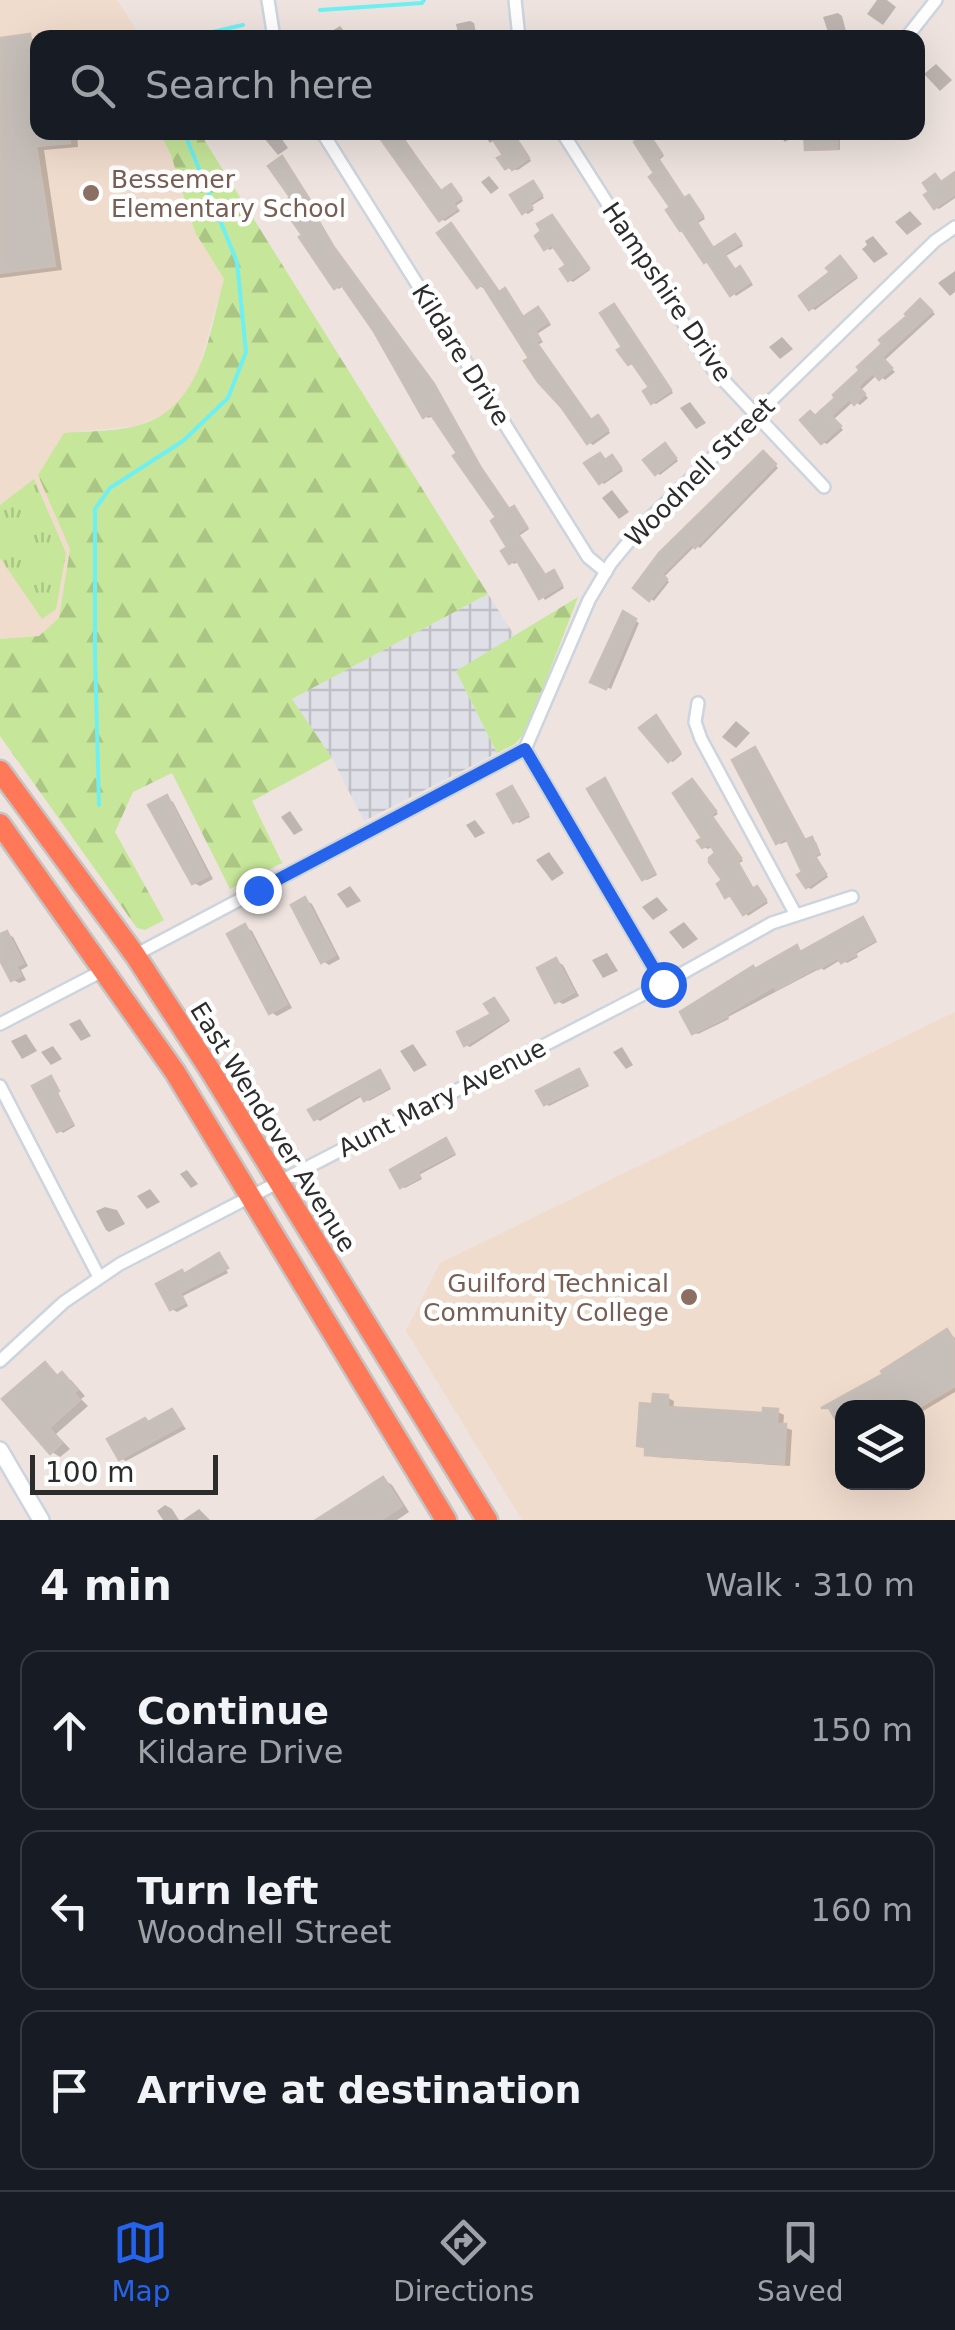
<!DOCTYPE html>
<html lang="en">
<head>
<meta charset="utf-8">
<style>
  :root { --surface:#171b24; --page:#242831; --text:#f1f3f6; --muted:#9ea1a6; --line:#363941; --accent:#2563eb }
  body { margin:0; font-family:"DejaVu Sans",sans-serif; background:var(--page); color:var(--text) }
  .controls { position:absolute; right:30px; bottom:30px; display:grid; overflow:hidden; border-radius:20px; box-shadow:0 10px 40px #0002 }
  .controls button { width:90px; height:90px; display:grid; place-items:center; padding:0; border:0; border-bottom:2px solid var(--line); background:var(--surface); color:var(--text); font:50px sans-serif }
  .scale { position:absolute; left:30px; bottom:25px; width:188px; box-sizing:border-box; padding-left:10px; border:5px solid #2c2c2c; border-top:0; font-size:28px; line-height:35px; white-space:nowrap; color:#2c2c2c; -webkit-text-stroke:8px #fff; paint-order:stroke }
  .stop { position:absolute; width:30px; height:30px; margin:-22px; border:8px solid #2563eb; border-radius:50%; background:#fff }
  .stop.end { background:#2563eb; border-color:#fff; box-shadow:0 2px 10px #0008 }
  .list { margin:0; padding:0; list-style:none }
  h2 { display:flex; justify-content:space-between; align-items:center; height:130px; margin:0; padding:0 40px; font-size:42px }
  h2 small { font-size:32px; font-weight:400; color:var(--muted) }
  .list li { display:grid; grid-template-columns:65px 1fr auto; gap:30px; align-items:center; box-sizing:border-box; height:160px; margin:0 20px 20px; padding:0 20px; border:2px solid var(--line); border-radius:20px }
  .list b { display:block; font-size:38px; white-space:nowrap }
  .list p { margin:0; font-size:32px; white-space:nowrap; color:var(--muted) }
  .list em { font-size:32px; font-style:normal; color:var(--muted) }
  .icon { flex:none; width:55px; height:55px; fill:none; stroke:currentColor; stroke-width:2; stroke-linecap:round; stroke-linejoin:round }
  .map { position:relative; flex:none; width:955px; height:1520px; overflow:hidden }
  .search { position:absolute; background:var(--surface); box-shadow:0 10px 40px #0002; left:30px; right:30px; top:30px; height:110px; display:flex; align-items:center; gap:25px; box-sizing:border-box; padding:0 35px; border-radius:20px; color:var(--muted); font-size:38px }
  .sheet { height:670px; background:var(--surface) }
  nav { display:flex; justify-content:space-around; align-items:center; box-sizing:border-box; height:140px; border-top:2px solid var(--line); background:var(--surface); font-size:28px; color:var(--muted) }
  nav a { display:grid; justify-items:center; gap:5px }
  nav .on { color:var(--accent) }
  .map>svg:first-child { display:block }
  .industrial { fill:url(#industrial-grid) }
  .education { fill:#f0dccd; fill-rule:evenodd }
  .forest { fill:url(#forest-firs) }
  .park { fill:url(#park-tufts) }
  .shadow { fill:#0003 }
  .lines { fill:none; stroke-linecap:round; stroke-linejoin:round }
  .stream { stroke:#6ef0f3; stroke-width:4 }
  .building { fill:#c6bfb9; stroke:#cabfb7; stroke-width:2.5 }
  .street-casing { stroke:#ccd4de; stroke-width:16 }
  .secondary-casing { stroke:#ccd4de; stroke-width:20 }
  .highway-casing { stroke:#c4c4c4; stroke-width:25 }
  .street { stroke:#fff; stroke-width:11 }
  .secondary { stroke:#fff; stroke-width:15 }
  .highway { stroke:#ff7958; stroke-width:20 }
  .route { stroke:#2563eb; stroke-width:12 }
  .education-dot { fill:#8d6e63; stroke:#fff; stroke-width:4 }
  .labels { text-anchor:middle; dominant-baseline:central; stroke-width:9; stroke-linejoin:round; paint-order:stroke }
  .education-label { font-size:25px; fill:#785e54; stroke:#fff; text-anchor:start }
  .street-label { font-size:25px; fill:#2c2c2c; stroke:#fff }
</style>
</head>
<body>
<div class="map">
<svg width="955" height="1520" viewBox="0 0 955 1520">
  <defs>
    <pattern id="industrial-grid" width="8" height="8" patternUnits="userSpaceOnUse" patternTransform="scale(2.5)"><rect width="8" height="8" fill="#dfdfe7"/><path d="M0 4h8M4 0v8" fill="none" stroke="#c0c0c6"/></pattern>
    <pattern id="forest-firs" width="22" height="20" patternUnits="userSpaceOnUse" patternTransform="scale(2.5)"><rect width="22" height="20" fill="#c6e699"/><path d="M5 1l3.5 6h-7zM16 11l3.5 6h-7z" fill="#aac584"/></pattern>
    <pattern id="park-tufts" width="24" height="20" patternUnits="userSpaceOnUse" patternTransform="scale(2.5)"><rect width="24" height="20" fill="#c6e699"/><path d="M3 7l-1-3M5 7V3M7 7l1-3M15 17l-1-3M17 17v-4M19 17l1-3" fill="none" stroke="#aac584"/></pattern>
  </defs>
  <rect width="100%" height="100%" fill="#eee3de"/>
  <polygon class="industrial" points="488,594 516,638 456,671 497,753 364,821 332,758 292,699"/>
  <g class="education">
    <polygon points="0,0 117,0 141,37 38,38 38,132 160,133 171,155 195,232 224,279 195,382 172,411 136,426 64,433 70,549 59,619 39,636 0,639"/>
    <path d="M955 1012V1520H522L406 1331 440 1263ZM842 1408H918V1482H842Z"/>
  </g>
  <g class="forest">
    <path d="M160 133H200L488 594 292 699 332 758 252 801 282 863 230 889 172 773 133 792 115 832 164 920 145 930 137 928 0 736V639L39 636 59 618 70 549 38 475 64 433C87 431 113 432 136 426 203 409 208 336 224 279L195 232 171 155Z"/>
    <polygon points="578,597 527,730 515,744 497,753 456,671"/>
  </g>
  <polygon class="park" points="34,479 66,553 56,609 42,619 0,558 0,505"/>
  <g class="shadow">
    <polygon points="877,0 887,0 896,7 883,25 867,14"/>
    <polygon points="838,13 842,16 847,35 830,38 823,17"/>
    <polygon points="470,21 474,23 477,38 459,38 456,24"/>
    <polygon points="340,26 350,38 322,37"/>
    <polygon points="794,30 802,38 785,38"/>
    <polygon points="29,37 38,42 38,132 77,132 78,147 44,150 62,270 0,278 0,40"/>
    <polygon points="936,64 952,80 940,91 924,74"/>
    <polygon points="259,132 277,132 288,148 278,155"/>
    <polygon points="383,132 400,132 442,193 451,187 455,189 463,201 456,206 460,211 445,221 441,219"/>
    <polygon points="482,132 507,132 518,141 531,161 518,170 510,169 506,167 506,155 496,139 490,143"/>
    <polygon points="631,132 645,132 651,138 664,156 659,160 686,200 692,200 705,219 698,223 715,250 735,237 739,239 743,246 726,256 736,272 744,271 753,285 736,296 706,261 673,208 658,174"/>
    <polygon points="775,132 800,132 785,142"/>
    <polygon points="864,132 883,132 872,140"/>
    <polygon points="836,134 840,136 840,150 807,148"/>
    <polygon points="283,159 320,215 317,217 337,251 437,389 484,472 511,511 517,511 529,529 519,536 547,577 554,573 557,575 564,588 545,600 520,561 514,564 511,562 511,547 499,518 434,415 429,418 425,416 375,329 344,285 339,289 336,287 306,236"/>
    <polygon points="955,175 955,198 939,209 936,207 935,177 942,184"/>
    <polygon points="489,176 499,188 491,194 481,182"/>
    <polygon points="533,183 544,198 531,206 534,210 528,214 524,212"/>
    <polygon points="910,211 922,224 907,235 895,222"/>
    <polygon points="552,218 590,270 573,282 570,280 569,266 556,246 550,250 546,248"/>
    <polygon points="451,226 501,294 505,291 509,293 525,319 538,310 543,312 551,325 537,334 543,342 538,345 593,422 598,418 602,421 610,433 593,445 589,442 486,286 483,288 479,286"/>
    <polygon points="873,236 888,254 874,263 862,249 867,245 865,241"/>
    <polygon points="844,261 858,278 815,310 811,308"/>
    <polygon points="955,271 955,292 950,296 938,283"/>
    <polygon points="925,305 935,314 884,361 895,372 885,380 878,374 861,390 868,398 860,405 854,401 834,419 843,430 827,444 823,442 816,418"/>
    <polygon points="614,307 673,393 656,404 652,402 652,388 636,364 629,364"/>
    <polygon points="782,337 793,349 780,359 769,347"/>
    <polygon points="690,402 706,423 696,429 680,408"/>
    <polygon points="669,448 678,461 660,475 657,473"/>
    <polygon points="600,456 606,462 615,460 623,471 604,484 601,482"/>
    <polygon points="767,456 778,468 700,548 696,545 664,577 669,582 654,601 637,588"/>
    <polygon points="612,490 629,512 619,519 602,498"/>
    <polygon points="624,614 639,623 611,689 593,681"/>
    <polygon points="656,718 682,754 673,762 669,760"/>
    <polygon points="736,721 750,733 736,748 722,737"/>
    <polygon points="755,750 807,842 816,842 821,855 815,858 828,877 811,889 807,887 805,873 790,840 781,844 777,842"/>
    <polygon points="605,781 657,875 647,880 643,878"/>
    <polygon points="692,782 718,814 713,817 743,861 739,863 755,891 761,892 768,903 748,916 734,897 727,896 726,881 714,846 708,849 704,847 705,838"/>
    <polygon points="512,789 530,817 519,823 515,821"/>
    <polygon points="166,798 173,802 213,879 200,886 194,883"/>
    <polygon points="290,811 303,830 294,835 281,817"/>
    <polygon points="475,820 485,833 475,838 466,825"/>
    <polygon points="549,852 564,873 552,881 536,860"/>
    <polygon points="350,886 361,901 347,908 337,894"/>
    <polygon points="657,897 668,910 653,920 642,907"/>
    <polygon points="305,900 312,904 340,959 329,965 323,961"/>
    <polygon points="863,920 877,942 856,954 858,957 847,963 842,959 824,970 821,968 728,1017 729,1019 698,1034 694,1032 757,971 797,948 802,953"/>
    <polygon points="684,922 698,939 683,949 669,932"/>
    <polygon points="245,927 252,931 292,1008 277,1016 271,1012"/>
    <polygon points="7,934 13,937 28,966 21,970 26,980 19,983 12,979 0,955 0,937"/>
    <polygon points="607,953 618,971 603,978 592,960"/>
    <polygon points="556,961 563,965 579,996 563,1004 557,1001"/>
    <polygon points="497,1003 510,1021 470,1047 466,1045 460,1033 494,1014"/>
    <polygon points="80,1019 91,1036 81,1041 69,1024"/>
    <polygon points="26,1034 37,1051 22,1059 11,1041"/>
    <polygon points="413,1044 427,1065 414,1072 400,1051"/>
    <polygon points="53,1046 62,1059 51,1065 41,1052"/>
    <polygon points="622,1047 633,1065 626,1069 613,1052"/>
    <polygon points="579,1072 589,1086 549,1106 546,1104"/>
    <polygon points="380,1073 391,1089 369,1101 364,1095 320,1121 316,1118"/>
    <polygon points="51,1079 75,1126 63,1133 59,1130"/>
    <polygon points="446,1141 456,1155 419,1175 422,1179 405,1188 402,1186"/>
    <polygon points="187,1170 198,1184 191,1188 180,1174"/>
    <polygon points="150,1189 160,1202 147,1209 137,1196"/>
    <polygon points="105,1207 117,1210 125,1224 109,1232 106,1230 96,1211"/>
    <polygon points="219,1257 228,1273 183,1296 188,1306 177,1312 172,1309 186,1275"/>
    <polygon points="947,1332 955,1338 955,1392 918,1414 918,1408 842,1408 842,1426 830,1405 886,1375"/>
    <polygon points="45,1365 60,1377 71,1380 85,1396 81,1399 88,1406 56,1434 70,1449 60,1457 52,1452 6,1399"/>
    <polygon points="668,1398 674,1401 673,1410 765,1416 778,1412 784,1415 783,1427 792,1430 790,1466 654,1457 640,1445 655,1407"/>
    <polygon points="172,1411 186,1429 126,1461 120,1458 151,1424"/>
    <polygon points="384,1480 392,1485 409,1512 397,1520 321,1520"/>
    <polygon points="165,1505 172,1509 179,1520 163,1520 157,1511"/>
    <polygon points="199,1509 210,1520 183,1520"/>
  </g>
  <g class="lines">
    <g class="stream">
      <polyline points="320,10 422,3 424,0"/>
      <polyline points="186,38 243,25"/>
      <polyline points="99,805 95,655 95,509 110,488 183,441 228,398 246,352 237,262 184,132"/>
    </g>
  </g>
  <g class="building">
    <polygon points="30,34 32,51 38,50 38,132 69,132 70,143 36,146 55,266 0,273 0,38"/>
    <polygon points="387,132 397,132 441,191 451,184 461,198 453,203 457,209 439,221 380,138"/>
    <polygon points="488,132 512,132 529,158 512,170 510,166 505,169 497,158 503,155"/>
    <polygon points="804,132 837,132 837,149 805,150"/>
    <polygon points="648,133 662,154 657,157 684,198 689,195 703,216 696,221 713,248 735,234 741,243 724,254 735,270 740,266 750,282 730,296 707,261 704,263 682,230 680,231 666,210 670,207 649,177 654,173 634,142"/>
    <polygon points="282,156 318,213 315,215 333,246 434,384 481,468 509,509 514,506 527,527 517,533 545,575 554,570 562,585 539,599 516,559 509,564 501,551 507,547 491,521 496,517 453,456 457,453 430,413 423,418 373,330 341,284 334,289 299,237 302,235 286,212 293,207 288,199 290,197 268,166"/>
    <polygon points="955,172 955,194 934,209 924,195 929,192 923,183 935,174 941,182"/>
    <polygon points="533,181 542,195 529,204 532,207 522,214 510,195"/>
    <polygon points="552,215 589,268 568,281 560,269 566,265 552,245 544,250 535,236 541,231 537,224"/>
    <polygon points="451,223 499,292 505,288 523,317 538,307 548,322 535,331 540,339 536,342 591,420 598,415 608,430 587,444 562,408 538,382 524,361 529,358 482,284 477,288 437,233"/>
    <polygon points="840,256 856,276 809,310 799,296 830,272 826,268"/>
    <polygon points="920,299 932,311 882,357 892,368 879,380 873,373 858,386 865,394 854,405 849,399 831,416 841,426 821,444 800,420 810,411 815,416 835,398 833,395 860,370 857,367 882,344 879,340 907,316 905,314"/>
    <polygon points="614,304 671,390 651,404 643,391 649,387 632,363 628,365 617,350 622,347 600,313"/>
    <polygon points="665,443 676,458 655,475 643,460"/>
    <polygon points="763,451 776,464 695,548 692,544 662,574 667,579 649,601 633,588 659,553"/>
    <polygon points="600,453 605,460 612,455 621,468 599,484 584,463"/>
    <polygon points="623,611 636,619 606,689 590,682"/>
    <polygon points="656,715 680,752 668,762 639,728"/>
    <polygon points="755,747 805,840 812,837 819,853 814,855 826,874 806,888 797,875 802,872 786,838 776,844 732,760"/>
    <polygon points="605,778 655,873 642,880 587,789"/>
    <polygon points="692,779 716,811 711,815 741,858 737,861 753,889 757,886 766,900 743,915 730,895 725,898 717,884 722,880 709,862 709,858 715,853 710,844 702,848 697,841 702,838 673,793"/>
    <polygon points="512,786 528,814 513,823 497,794"/>
    <polygon points="167,795 208,876 192,884 148,805"/>
    <polygon points="305,897 335,955 321,963 291,905"/>
    <polygon points="863,917 875,940 854,952 856,955 841,963 838,958 818,969 817,967 776,990 774,986 726,1015 727,1017 692,1034 680,1012 753,966 755,969 797,945 800,952"/>
    <polygon points="245,924 287,1004 269,1014 227,934"/>
    <polygon points="7,931 23,963 16,966 21,976 11,981 0,960 0,934"/>
    <polygon points="556,958 574,992 555,1003 537,968"/>
    <polygon points="494,998 508,1019 464,1046 457,1032 491,1014 484,1004"/>
    <polygon points="579,1069 587,1084 544,1105 536,1091"/>
    <polygon points="380,1070 389,1087 364,1101 360,1094 314,1120 308,1110"/>
    <polygon points="51,1076 59,1091 56,1093 73,1124 57,1132 32,1086"/>
    <polygon points="446,1138 454,1153 417,1172 420,1177 400,1188 390,1170"/>
    <polygon points="219,1253 228,1268 180,1293 185,1303 170,1310 156,1284 182,1270 184,1274"/>
    <polygon points="947,1329 955,1342 955,1386 918,1408 842,1408 842,1431 829,1408 821,1408 883,1374 881,1371"/>
    <polygon points="45,1362 57,1376 62,1372 77,1390 74,1393 80,1400 49,1428 62,1443 50,1454 2,1399"/>
    <polygon points="653,1394 668,1395 668,1407 763,1413 763,1408 778,1409 777,1424 786,1424 784,1464 645,1455 645,1447 637,1446 640,1403 652,1404"/>
    <polygon points="172,1409 182,1425 119,1460 107,1439 145,1418 148,1422"/>
    <polygon points="383,1477 402,1506 381,1520 316,1520"/>
  </g>
  <g class="lines">
    <g class="street-casing">
      <g id="street">
        <polyline points="268,0 274,38"/>
        <polyline points="515,0 519,38"/>
        <polyline points="906,38 936,0"/>
        <polyline points="322,132 588,557 606,572"/>
        <polyline points="562,132 712,368 824,487"/>
        <polyline points="698,703 695,722 701,739 796,915"/>
        <polyline points="525,749 663,984"/>
        <polyline points="135,955 525,749 589,600 611,563 640,528 935,241 955,227"/>
        <polyline points="0,1024 104,970"/>
        <polyline points="0,1086 99,1277"/>
        <polyline points="0,1361 64,1302 120,1264 663,984 772,923 852,897"/>
      </g>
    </g>
    <g class="secondary-casing">
      <polyline id="secondary" points="0,1450 41,1520"/>
    </g>
    <g class="highway-casing">
      <g id="highway">
        <polyline points="0,771 135,955 210,1070 487,1520"/>
        <polyline points="0,824 175,1072 446,1520"/>
      </g>
    </g>
    <use href="#street" class="street"/>
    <use href="#secondary" class="secondary"/>
    <use href="#highway" class="highway"/>
  </g>
  <g class="lines">
    <polyline class="route" points="258,890 525,749 663,984"/>
  </g>
  <g class="education-dot">
    <circle cx="91" cy="193" r="10"/>
    <circle cx="689" cy="1297" r="10"/>
  </g>
  <g class="labels">
    <g class="education-label">
      <text x="111" y="179">Bessemer<tspan x="111" dy="29">Elementary School</tspan></text>
      <text x="669" y="1283" text-anchor="end">Guilford Technical<tspan x="669" dy="29">Community College</tspan></text>
    </g>
    <g class="street-label">
      <text transform="translate(667 292) rotate(56)">Hampshire Drive</text>
      <text transform="translate(461 355) rotate(58)">Kildare Drive</text>
      <text transform="translate(700 472) rotate(-45)">Woodnell Street</text>
      <text transform="translate(442 1098) rotate(-27)">Aunt Mary Avenue</text>
      <text transform="translate(273 1127) rotate(58)">East Wendover Avenue</text>
    </g>
  </g>
</svg>
<div class="controls">
<button><svg class="icon" aria-label="layers" viewBox="0 0 24 24"><path d="M12 4l9 5-9 5-9-5zM3 14l9 5 9-5"/></svg></button>
</div>
<div class="scale">100 m</div>
<div class="stop" style="left:663px;top:984px"></div>
<div class="stop end" style="left:258px;top:890px"></div>
<div class="search"><svg class="icon" aria-label="search" viewBox="0 0 24 24"><circle cx="10" cy="10" r="6"/><path d="M15 15l6 6"/></svg>Search here</div>
</div>
<section class="sheet">
<h2>4 min<small>Walk · 310 m</small></h2>
<ul class="list">
<li><svg class="icon" aria-label="ahead" viewBox="0 0 24 24"><path d="M12 20V5M6 11l6-6 6 6"/></svg><div><b>Continue</b><p>Kildare Drive</p></div><em>150 m</em></li>
<li><svg class="icon" aria-label="left" viewBox="0 0 24 24"><path d="M17 20v-9H6M10 6l-5 5 5 5"/></svg><div><b>Turn left</b><p>Woodnell Street</p></div><em>160 m</em></li>
<li><svg class="icon" aria-label="arrive" viewBox="0 0 24 24"><path d="M6 21V4h12l-3 4 3 4H6"/></svg><div><b>Arrive at destination</b></div></li>
</ul>
</section>
<nav>
<a class="on"><svg class="icon" aria-label="map" viewBox="0 0 24 24"><path d="M3 6l6-2 6 2 6-2v14l-6 2-6-2-6 2zM9 4v14M15 6v14"/></svg>Map</a>
<a><svg class="icon" aria-label="directions" viewBox="0 0 24 24"><path d="M12 3l9 9-9 9-9-9zM9 14v-3h6M13 9l2 2-2 2"/></svg>Directions</a>
<a><svg class="icon" aria-label="saved" viewBox="0 0 24 24"><path d="M7 4h10v16l-5-4-5 4z"/></svg>Saved</a>
</nav>
</body>
</html>
